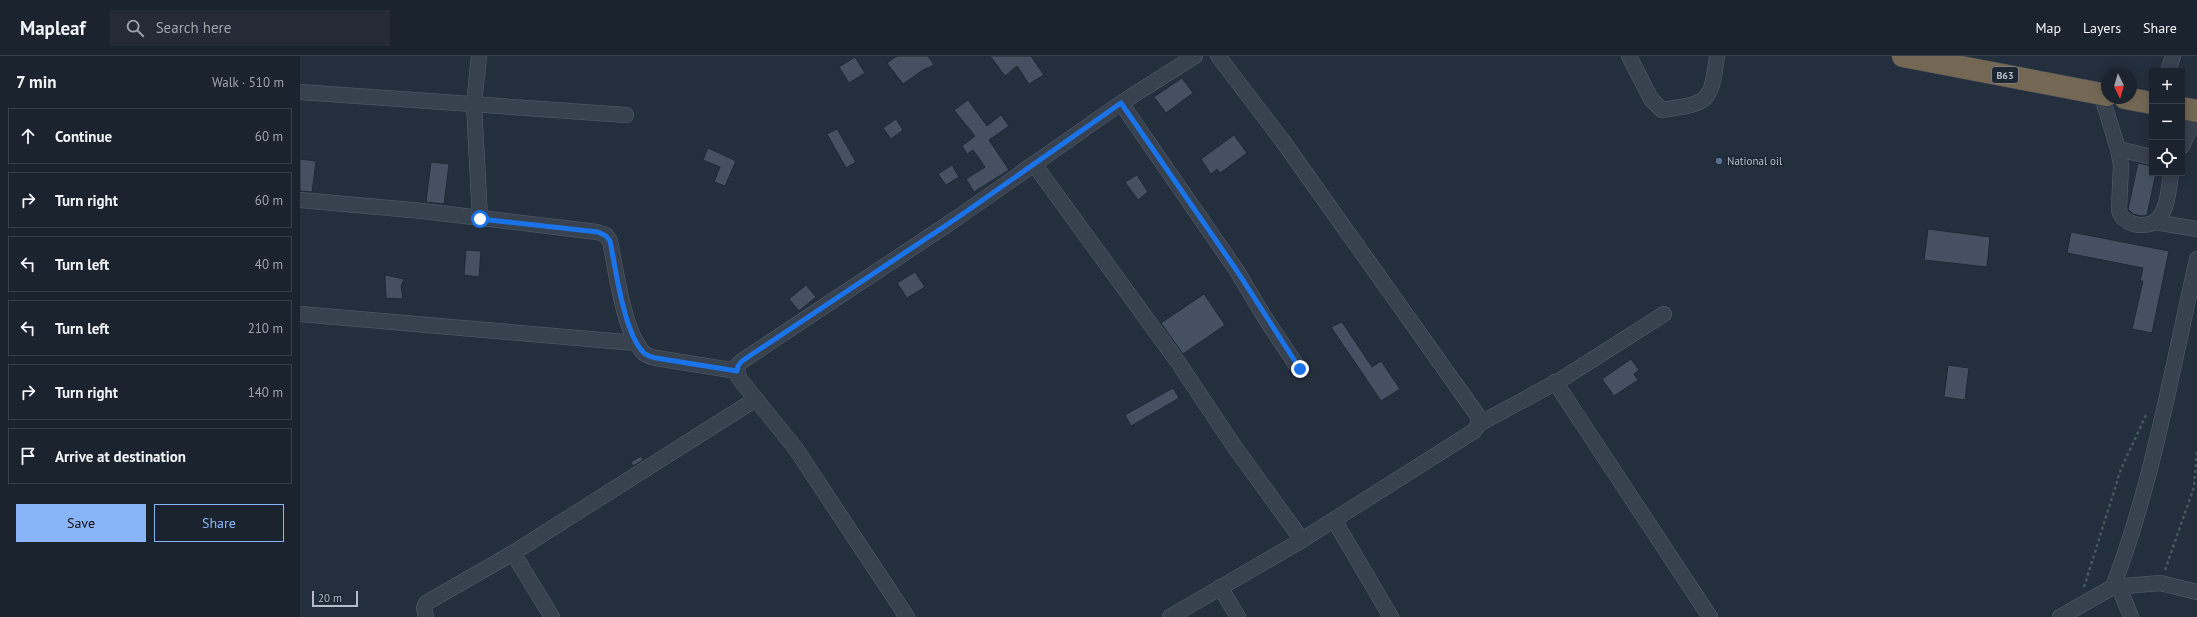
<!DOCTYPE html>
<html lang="en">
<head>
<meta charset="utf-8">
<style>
  :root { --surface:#1b232e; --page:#242b36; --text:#f1f3f6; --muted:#a0a4aa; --line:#39404a; --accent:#8ab4f8 }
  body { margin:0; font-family:"PT Sans",sans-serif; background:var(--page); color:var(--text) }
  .controls { position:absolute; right:12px; top:12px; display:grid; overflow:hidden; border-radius:0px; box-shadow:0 2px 10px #0003 }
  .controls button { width:36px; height:36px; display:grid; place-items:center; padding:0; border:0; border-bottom:1px solid var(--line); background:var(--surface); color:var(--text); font:20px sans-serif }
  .compass { position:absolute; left:1801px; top:12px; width:36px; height:36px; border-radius:50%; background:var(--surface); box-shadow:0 2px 10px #0003; rotate:175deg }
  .scale { position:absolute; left:12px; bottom:10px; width:46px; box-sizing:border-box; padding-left:4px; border:2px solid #b4bcc9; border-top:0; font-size:11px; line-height:14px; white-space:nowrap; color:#b4bcc9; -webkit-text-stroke:3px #1d2633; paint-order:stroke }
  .stop { position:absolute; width:12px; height:12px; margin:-9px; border:3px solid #1a73e8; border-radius:50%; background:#fff }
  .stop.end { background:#1a73e8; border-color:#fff; box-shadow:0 1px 4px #0008 }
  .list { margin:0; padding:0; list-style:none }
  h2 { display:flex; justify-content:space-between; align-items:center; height:52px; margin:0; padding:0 16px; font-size:17px }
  h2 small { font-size:13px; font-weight:400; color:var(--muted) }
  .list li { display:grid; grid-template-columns:26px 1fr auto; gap:12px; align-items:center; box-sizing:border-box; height:56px; margin:0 8px 8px; padding:0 8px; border:1px solid var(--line); border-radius:0px }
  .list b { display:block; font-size:15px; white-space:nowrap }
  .list em { font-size:13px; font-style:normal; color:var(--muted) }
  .actions { display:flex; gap:8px; padding:12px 16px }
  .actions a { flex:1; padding:9px 0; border:1px solid var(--accent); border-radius:0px; text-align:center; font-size:14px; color:var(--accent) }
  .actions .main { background:var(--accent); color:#111 }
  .icon { flex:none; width:22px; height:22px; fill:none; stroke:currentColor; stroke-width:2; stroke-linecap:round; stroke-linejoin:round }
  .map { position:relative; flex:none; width:1897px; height:561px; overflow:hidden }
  header { display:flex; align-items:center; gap:24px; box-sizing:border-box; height:56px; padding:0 20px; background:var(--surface); border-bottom:1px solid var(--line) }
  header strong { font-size:19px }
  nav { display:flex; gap:22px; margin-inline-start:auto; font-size:14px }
  .search { width:280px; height:36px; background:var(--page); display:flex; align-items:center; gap:10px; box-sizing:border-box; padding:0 14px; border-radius:0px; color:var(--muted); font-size:15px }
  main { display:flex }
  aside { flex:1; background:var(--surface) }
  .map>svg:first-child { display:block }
  .building { fill:#455162; stroke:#1f2835 }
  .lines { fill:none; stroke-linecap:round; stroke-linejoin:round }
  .minor-casing { stroke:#565f6c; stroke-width:16 }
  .highway-casing { stroke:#434c59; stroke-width:23 }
  .path { stroke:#44595c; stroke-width:2.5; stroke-dasharray:3 3; stroke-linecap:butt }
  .minor { stroke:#38414e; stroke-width:15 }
  .highway { stroke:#746855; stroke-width:22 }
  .route { stroke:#1a73e8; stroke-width:5 }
  .service-dot { fill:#5c6f8a; stroke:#1d2633; stroke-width:1.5 }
  .labels { text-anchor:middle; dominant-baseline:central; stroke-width:3.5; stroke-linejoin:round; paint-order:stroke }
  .shield { fill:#1d2633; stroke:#878f9c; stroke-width:1 }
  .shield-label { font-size:10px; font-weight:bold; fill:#b4bcc9 }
  .poi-label { font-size:11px; fill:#b4bcc9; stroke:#1d2633; text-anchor:start }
</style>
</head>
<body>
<header>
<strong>Mapleaf</strong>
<div class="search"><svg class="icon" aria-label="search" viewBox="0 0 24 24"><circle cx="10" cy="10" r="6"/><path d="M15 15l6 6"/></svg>Search here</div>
<nav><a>Map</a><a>Layers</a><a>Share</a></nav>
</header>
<main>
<aside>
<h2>7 min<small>Walk · 510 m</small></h2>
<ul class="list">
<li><svg class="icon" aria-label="ahead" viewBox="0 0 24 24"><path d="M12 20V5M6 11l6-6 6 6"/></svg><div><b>Continue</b></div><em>60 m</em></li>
<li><svg class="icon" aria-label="right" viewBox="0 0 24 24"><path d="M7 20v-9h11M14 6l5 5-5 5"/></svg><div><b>Turn right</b></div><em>60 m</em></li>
<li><svg class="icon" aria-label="left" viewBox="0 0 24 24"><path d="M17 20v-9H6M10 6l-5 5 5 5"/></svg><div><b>Turn left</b></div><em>40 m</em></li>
<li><svg class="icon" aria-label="left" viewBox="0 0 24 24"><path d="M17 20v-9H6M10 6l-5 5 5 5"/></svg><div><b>Turn left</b></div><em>210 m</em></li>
<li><svg class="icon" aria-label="right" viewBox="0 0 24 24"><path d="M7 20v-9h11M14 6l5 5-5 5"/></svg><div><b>Turn right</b></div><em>140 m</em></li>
<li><svg class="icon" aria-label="arrive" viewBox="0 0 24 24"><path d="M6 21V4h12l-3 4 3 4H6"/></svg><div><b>Arrive at destination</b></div></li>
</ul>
<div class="actions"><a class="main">Save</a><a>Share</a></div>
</aside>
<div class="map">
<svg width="1897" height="561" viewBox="0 0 1897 561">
  <rect width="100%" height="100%" fill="#242f3e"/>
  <g class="building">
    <polygon points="597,0 628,0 634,9 623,14 603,28 587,7"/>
    <polygon points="690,0 731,0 744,19 729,28 717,10 705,20"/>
    <polygon points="555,1 565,17 549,27 539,11"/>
    <polygon points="882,22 893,37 866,57 854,41"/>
    <polygon points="668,44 687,70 701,59 709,70 689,84 709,114 674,136 666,123 685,111 673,94 667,98 662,90 675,80 654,54"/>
    <polygon points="596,63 603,74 591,83 583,72"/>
    <polygon points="537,73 556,106 546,112 527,78"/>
    <polygon points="934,79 947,97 920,117 917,113 911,118 901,103"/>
    <polygon points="408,92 436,105 425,130 414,126 420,111 403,104"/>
    <polygon points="0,103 16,105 12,136 0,135"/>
    <polygon points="131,106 149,108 144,148 126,146"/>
    <polygon points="1838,107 1852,110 1852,117 1856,117 1847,159 1842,160 1833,158 1828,153"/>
    <polygon points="652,109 659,121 646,129 638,118"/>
    <polygon points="837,119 848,136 838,144 825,126"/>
    <polygon points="1628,173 1690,181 1687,211 1624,204"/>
    <polygon points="1771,176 1869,195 1852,277 1832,273 1843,225 1840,225 1843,212 1767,197"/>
    <polygon points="166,194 181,195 179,221 164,219"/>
    <polygon points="615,216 625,231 607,242 597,227"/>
    <polygon points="85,219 104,223 101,230 103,243 86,242"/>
    <polygon points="506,229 516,241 499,255 489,243"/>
    <polygon points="904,238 925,269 883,298 861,267"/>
    <polygon points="1042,266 1072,311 1081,305 1100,333 1081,345 1031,271"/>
    <polygon points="1331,303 1339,314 1334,318 1338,324 1314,340 1302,323"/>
    <polygon points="1648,309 1669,312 1665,344 1644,341"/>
    <polygon points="873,332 879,342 831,370 825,359"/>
    <polygon points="341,400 343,404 333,410 331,406"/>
  </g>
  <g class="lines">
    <g class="minor-casing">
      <g id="minor">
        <polyline points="179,0 174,48 180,163"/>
        <path d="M1329 0 1351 43 1362 54C1408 47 1411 48 1417 0"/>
        <polyline points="1868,15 1873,0"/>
        <polyline points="0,36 326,59"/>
        <path d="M1801 38 1818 93 1821 109 1819 153C1820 169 1849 175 1859 162 1868 151 1869 131 1871 117"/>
        <polyline points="821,47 937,215 965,262 999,313"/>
        <polyline points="1882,90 1897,59"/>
        <polyline points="1818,93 1852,101"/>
        <polyline points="734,108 878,306 934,390 1002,484"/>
        <path d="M0 144 123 155 297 176 306 179 310 185C316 214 324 278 344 297 347 300 352 301 356 302L437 315"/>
        <polyline points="1855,166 1897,173"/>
        <polyline points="0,258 336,287"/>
        <polyline points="1255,326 1410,561"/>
        <polyline points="1179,368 1262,323 1364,258"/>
        <polyline points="1034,464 1091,561"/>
        <polyline points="213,497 252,561"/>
        <polyline points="920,531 938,561"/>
        <path d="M1813 531C1853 426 1872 313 1897 203"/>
        <polyline points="1819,531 1831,561"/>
        <polyline points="126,561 124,552 126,547 213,497 456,343"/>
        <polyline points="607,561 496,393 442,326 438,320 437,310 442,305 657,162 821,47 895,0"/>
        <polyline points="870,561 1002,484 1174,375 1179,368 1178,360 982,84 918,0"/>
        <polyline points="1760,561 1813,531 1860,527 1897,536"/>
      </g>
    </g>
    <g class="highway-casing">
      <g id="highway">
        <polyline points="1603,0 1807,39"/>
        <polyline points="1825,42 1852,47"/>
        <polyline points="1882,52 1897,55"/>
      </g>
    </g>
    <g class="path">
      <polyline points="1865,514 1894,431 1897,395"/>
      <polyline points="1784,531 1821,413 1846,359"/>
    </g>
    <use href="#minor" class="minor"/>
    <use href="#highway" class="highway"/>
  </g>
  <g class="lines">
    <path class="route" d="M180 163 298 176 306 180 310 185C316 214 324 278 344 297 347 300 352 301 356 302L437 315 438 310 442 305 657 162 821 47 937 215 1000 313"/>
  </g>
  <circle class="service-dot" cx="1419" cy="105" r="4"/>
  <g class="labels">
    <rect class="shield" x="1692" y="11" width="26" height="16" rx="3"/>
    <g class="shield-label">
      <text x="1705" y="19">B63</text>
    </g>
    <g class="poi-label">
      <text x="1427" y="105">National oil</text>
    </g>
  </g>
</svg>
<div class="controls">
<button>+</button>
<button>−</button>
<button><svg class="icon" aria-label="locate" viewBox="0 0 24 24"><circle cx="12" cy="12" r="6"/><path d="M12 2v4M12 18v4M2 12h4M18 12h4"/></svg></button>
</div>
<svg class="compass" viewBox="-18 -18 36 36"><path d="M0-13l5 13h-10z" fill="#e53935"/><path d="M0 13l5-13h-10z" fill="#a0a4aa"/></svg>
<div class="scale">20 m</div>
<div class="stop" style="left:180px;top:163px"></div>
<div class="stop end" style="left:1000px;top:313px"></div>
</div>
</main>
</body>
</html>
